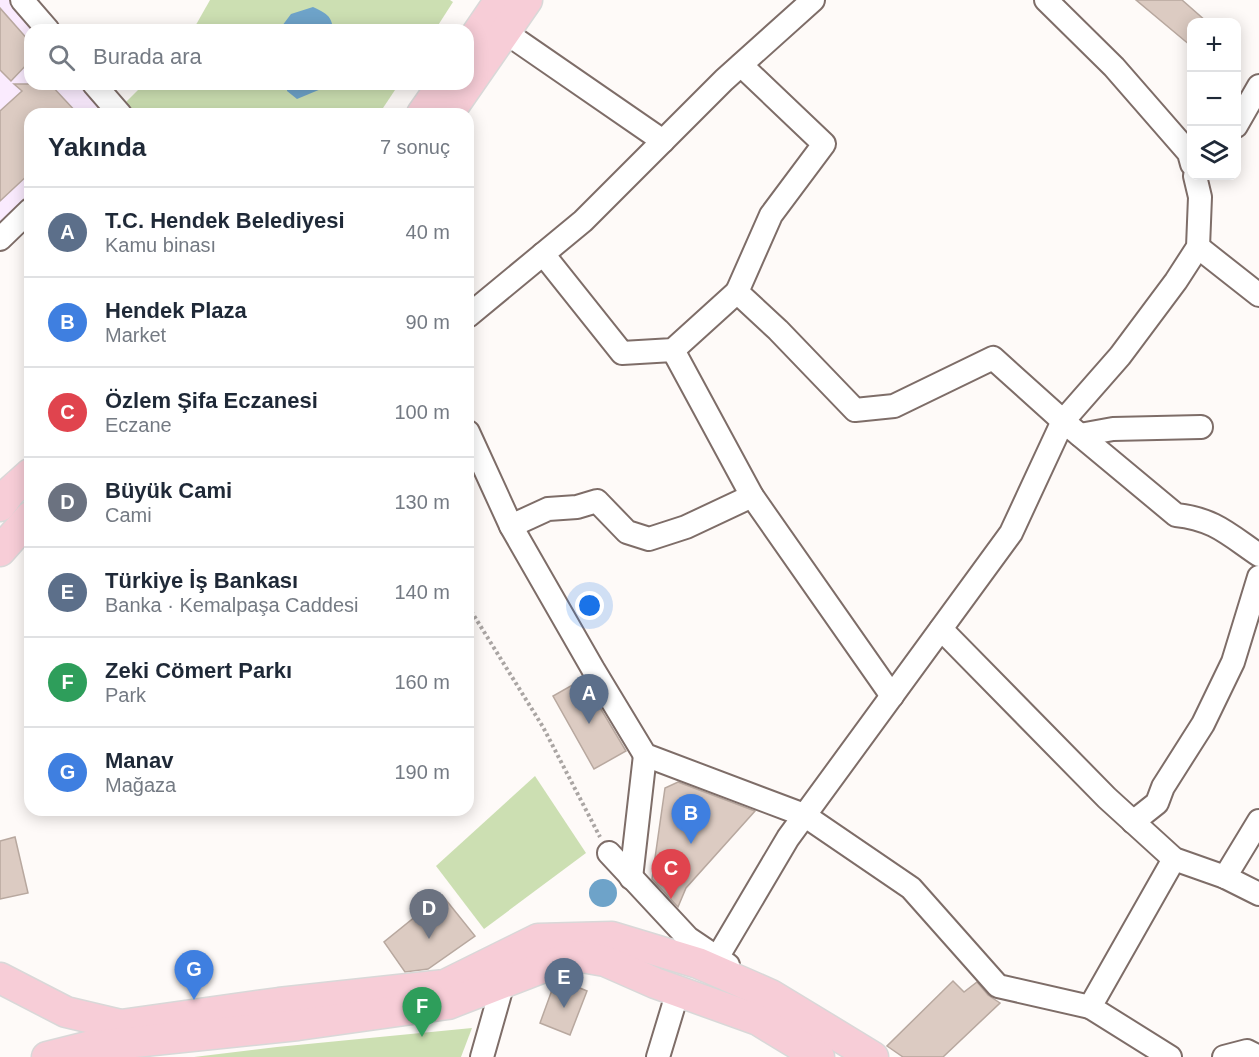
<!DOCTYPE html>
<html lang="tr">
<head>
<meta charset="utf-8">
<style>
  :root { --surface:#fff; --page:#f2f2f3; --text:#1f2937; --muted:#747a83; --line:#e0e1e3; --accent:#b45309 }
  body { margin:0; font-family:Arial,sans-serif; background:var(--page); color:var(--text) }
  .controls { position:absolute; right:18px; top:18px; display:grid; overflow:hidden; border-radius:12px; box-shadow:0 3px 15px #0003 }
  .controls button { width:54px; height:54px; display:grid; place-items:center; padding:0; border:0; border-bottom:2px solid var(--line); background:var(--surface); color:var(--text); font:30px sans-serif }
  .you { position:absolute; left:590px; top:606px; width:21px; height:21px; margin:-15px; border:4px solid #fff; border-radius:50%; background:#1a73e8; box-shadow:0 0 0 9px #1a73e833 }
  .badge { display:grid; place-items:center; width:39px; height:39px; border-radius:50%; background:var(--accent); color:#fff; font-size:20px; font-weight:700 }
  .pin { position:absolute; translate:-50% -50px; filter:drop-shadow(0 2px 3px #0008) }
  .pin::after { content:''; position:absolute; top:32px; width:21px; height:18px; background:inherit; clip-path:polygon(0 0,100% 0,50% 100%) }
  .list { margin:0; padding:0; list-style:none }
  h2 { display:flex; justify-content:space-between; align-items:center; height:78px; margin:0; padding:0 24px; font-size:26px }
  h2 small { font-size:20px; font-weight:400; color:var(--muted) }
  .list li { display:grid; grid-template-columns:39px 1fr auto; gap:18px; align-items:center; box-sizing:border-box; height:90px; padding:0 24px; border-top:2px solid var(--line) }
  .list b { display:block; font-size:22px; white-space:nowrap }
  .list p { margin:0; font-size:20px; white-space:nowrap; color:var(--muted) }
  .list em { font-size:20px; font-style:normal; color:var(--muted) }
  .icon { flex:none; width:33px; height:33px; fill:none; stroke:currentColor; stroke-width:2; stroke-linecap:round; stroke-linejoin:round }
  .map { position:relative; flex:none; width:1259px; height:1057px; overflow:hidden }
  .search { position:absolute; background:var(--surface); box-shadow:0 3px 15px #0003; left:24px; top:24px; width:450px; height:66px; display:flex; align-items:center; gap:15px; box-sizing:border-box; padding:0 21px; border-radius:18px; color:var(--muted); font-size:22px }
  .panel { position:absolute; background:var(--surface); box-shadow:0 3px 15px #0003; left:24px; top:108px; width:450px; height:708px; border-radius:18px }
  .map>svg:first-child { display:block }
  .education { fill:#faebfe }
  .green { fill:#ccdfb2 }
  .water { fill:#6ea3c9 }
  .building { fill:#dccbc2; stroke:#b8a89f; stroke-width:1.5 }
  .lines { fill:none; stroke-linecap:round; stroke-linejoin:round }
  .minor-casing { stroke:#7e6d68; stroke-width:26 }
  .major-casing { stroke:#d9d8d8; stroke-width:33 }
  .path { stroke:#aaa5a3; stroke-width:4; stroke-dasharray:3 3; stroke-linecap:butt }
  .minor { stroke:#fff; stroke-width:22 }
  .major { stroke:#f7cdd7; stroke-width:30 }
</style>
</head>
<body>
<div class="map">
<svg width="1259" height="1057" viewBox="0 0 1259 1057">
  <rect width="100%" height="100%" fill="#fefaf8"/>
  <polygon class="education" points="0,0 22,0 48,30 30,30 30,84 94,84 120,114 30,114 30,210 0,239"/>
  <g class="green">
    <polygon points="210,0 450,0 453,2 435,30 193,30"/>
    <polygon points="144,84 399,84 379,114 133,114 125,103"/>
    <polygon points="535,776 586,853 484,929 436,866"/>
    <polygon points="472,1028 461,1057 194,1057 277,1047"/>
  </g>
  <g class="water">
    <path d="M313 7C325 13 332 15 333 30H279L291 14Z"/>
    <polygon points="287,84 333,84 297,99 287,91"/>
    <circle cx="603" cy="893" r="14"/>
  </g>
  <g class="building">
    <polygon points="1136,0 1182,0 1207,22 1191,22 1191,46"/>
    <polygon points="0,8 30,42 30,61 11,81 0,70"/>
    <polygon points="14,84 50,84 78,114 30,114 30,173 0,201 0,111 22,91"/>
    <polygon points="583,679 626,751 594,769 553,696"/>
    <polygon points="678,782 755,811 686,888 678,907 652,879 665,788"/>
    <polygon points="15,837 28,893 0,899 0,841"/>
    <polygon points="442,895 475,936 428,969 405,972 384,942"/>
    <polygon points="953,981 964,992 977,982 988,995 1000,1003 943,1057 903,1057 887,1046"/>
    <polygon points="568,983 587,991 570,1035 540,1023 552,990"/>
  </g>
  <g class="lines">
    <g class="minor-casing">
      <g id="minor">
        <polyline points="22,0 48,30"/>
        <polyline points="1046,0 1114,67 1189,153 1192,164"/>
        <polyline points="505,32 663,141"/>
        <path d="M741 65 824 144 771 215 737 292 778 330 855 410 894 406 993 358 1063 421 1176 515C1214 519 1228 534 1259 555"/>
        <polyline points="94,84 120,114"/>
        <polyline points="1236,126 1259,86"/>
        <polyline points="0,239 30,210"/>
        <polyline points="1198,247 1259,295"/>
        <polyline points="543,254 622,353 673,350 737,292"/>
        <polyline points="468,316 583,221 724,80 813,0"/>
        <polyline points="673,350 752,496 892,696"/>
        <polyline points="468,432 511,526 548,509 577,507 597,501 627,532 649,539 686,527 752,496"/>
        <polyline points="1080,435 1113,429 1201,427"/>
        <polyline points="511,526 593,669 645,755 804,815 911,888 998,986 1090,1007"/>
        <polyline points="941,629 1107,798 1174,859 1225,877 1259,894"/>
        <polyline points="1133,822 1157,803 1163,787 1203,724 1233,662 1259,577"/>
        <polyline points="609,853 688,938 728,965"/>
        <polyline points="1225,877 1259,821"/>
        <polyline points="631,878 645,755"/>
        <polyline points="717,958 788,838 1011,533 1063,421 1120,356 1176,281 1198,247 1200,197 1195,176"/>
        <polyline points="482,1057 503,983"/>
        <polyline points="658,1057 678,991"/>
        <polyline points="1170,1057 1090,1007 1174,859"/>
        <polyline points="1224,1057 1247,1051 1259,1057"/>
      </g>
    </g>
    <g class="major-casing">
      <g id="major">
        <polyline points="468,47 500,0"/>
        <polyline points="422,114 443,84"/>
        <polyline points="448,114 527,0"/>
        <polyline points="0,506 11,491 30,474"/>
        <polyline points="0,551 30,517"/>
        <polyline points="0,978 66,1012 121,1025 279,1003 445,985 538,939 612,937 698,963 771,995 873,1057"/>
        <polyline points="47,1057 87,1047 298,1025 448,1004 554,963 576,956 605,961 655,983 758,1020 819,1057"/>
      </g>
    </g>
    <polyline class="path" points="468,606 543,727 600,837"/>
    <use href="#minor" class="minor"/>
    <use href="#major" class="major"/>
  </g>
</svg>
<div class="controls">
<button>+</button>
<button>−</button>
<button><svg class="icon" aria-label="layers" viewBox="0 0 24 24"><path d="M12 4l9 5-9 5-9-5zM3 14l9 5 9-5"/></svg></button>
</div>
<div class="you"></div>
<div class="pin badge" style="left:589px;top:724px;background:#5c6f8a">A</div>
<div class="pin badge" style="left:691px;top:844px;background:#3f7fe0">B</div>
<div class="pin badge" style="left:671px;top:899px;background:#e0444e">C</div>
<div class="pin badge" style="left:429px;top:939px;background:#6b7280">D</div>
<div class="pin badge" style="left:564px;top:1008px;background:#5c6f8a">E</div>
<div class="pin badge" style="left:422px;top:1037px;background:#2e9e5b">F</div>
<div class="pin badge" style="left:194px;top:1000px;background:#3f7fe0">G</div>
<div class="search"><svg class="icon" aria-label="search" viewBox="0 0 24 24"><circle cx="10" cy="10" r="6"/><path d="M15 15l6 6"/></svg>Burada ara</div>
<section class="panel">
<h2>Yakında<small>7 sonuç</small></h2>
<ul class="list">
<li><span class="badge" style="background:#5c6f8a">A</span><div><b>T.C. Hendek Belediyesi</b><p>Kamu binası</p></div><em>40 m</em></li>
<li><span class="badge" style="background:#3f7fe0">B</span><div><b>Hendek Plaza</b><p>Market</p></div><em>90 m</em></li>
<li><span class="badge" style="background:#e0444e">C</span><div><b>Özlem Şifa Eczanesi</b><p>Eczane</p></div><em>100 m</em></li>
<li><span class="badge" style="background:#6b7280">D</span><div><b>Büyük Cami</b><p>Cami</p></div><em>130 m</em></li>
<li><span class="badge" style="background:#5c6f8a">E</span><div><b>Türkiye İş Bankası</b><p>Banka · Kemalpaşa Caddesi</p></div><em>140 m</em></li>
<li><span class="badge" style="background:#2e9e5b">F</span><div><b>Zeki Cömert Parkı</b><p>Park</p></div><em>160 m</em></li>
<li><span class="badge" style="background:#3f7fe0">G</span><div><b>Manav</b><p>Mağaza</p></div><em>190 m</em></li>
</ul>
</section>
</div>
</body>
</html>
